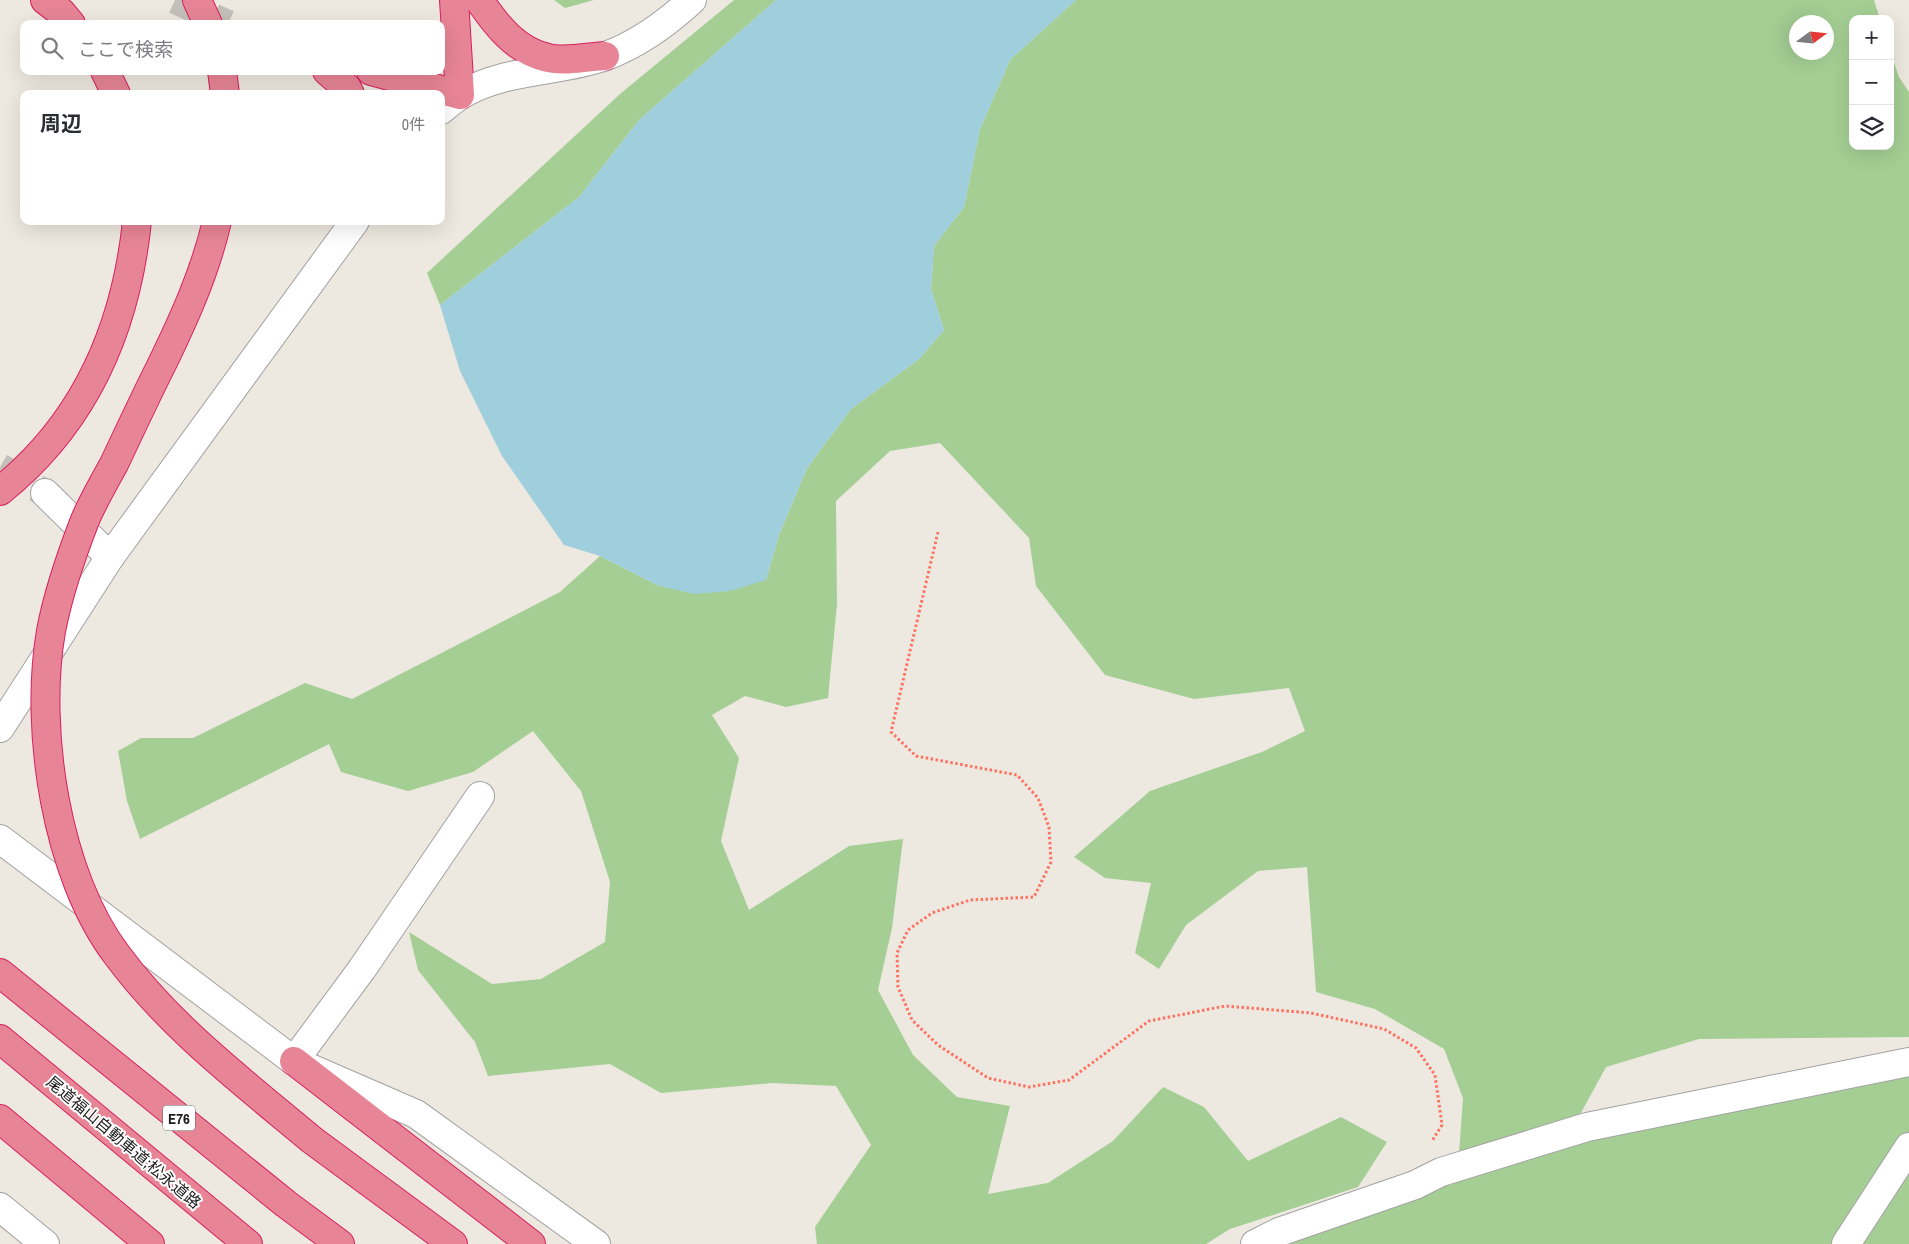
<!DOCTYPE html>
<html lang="ja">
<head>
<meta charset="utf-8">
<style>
  :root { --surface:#fff; --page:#f7f7f7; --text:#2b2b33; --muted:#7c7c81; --line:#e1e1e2 }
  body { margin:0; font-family:"Archivo Narrow","Noto Sans JP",sans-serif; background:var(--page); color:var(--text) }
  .controls { position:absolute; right:15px; top:15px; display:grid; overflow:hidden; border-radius:10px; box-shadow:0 5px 20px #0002 }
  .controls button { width:45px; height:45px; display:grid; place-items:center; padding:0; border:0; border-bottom:1px solid var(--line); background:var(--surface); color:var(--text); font:25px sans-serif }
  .compass { position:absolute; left:1789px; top:15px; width:45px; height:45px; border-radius:50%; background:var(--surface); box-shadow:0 5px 20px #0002; rotate:75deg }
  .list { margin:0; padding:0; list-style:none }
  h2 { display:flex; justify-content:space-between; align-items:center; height:65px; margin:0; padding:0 20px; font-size:21px }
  h2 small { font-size:16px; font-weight:400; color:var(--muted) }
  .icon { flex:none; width:28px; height:28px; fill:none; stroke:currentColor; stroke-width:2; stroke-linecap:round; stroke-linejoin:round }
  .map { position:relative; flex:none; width:1909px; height:1244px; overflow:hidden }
  .search { position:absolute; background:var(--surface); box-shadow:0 5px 20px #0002; left:20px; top:20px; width:425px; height:55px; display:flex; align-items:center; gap:12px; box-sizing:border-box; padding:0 18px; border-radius:10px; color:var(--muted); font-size:19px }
  .panel { position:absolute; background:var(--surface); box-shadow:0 5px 20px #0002; left:20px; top:90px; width:425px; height:135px; border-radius:10px }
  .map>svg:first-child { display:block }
  .forest { fill:#a4ce94; fill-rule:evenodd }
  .water { fill:#9fcedc }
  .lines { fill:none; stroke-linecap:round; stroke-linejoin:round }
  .minor-tunnel { stroke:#c3c0b9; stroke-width:28; stroke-dasharray:28 14; stroke-linecap:butt }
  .highway-tunnel { stroke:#c3c0b9; stroke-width:28; stroke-dasharray:28 14; stroke-linecap:butt }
  .minor-casing { stroke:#a2a2a2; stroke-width:30 }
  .highway-casing { stroke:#d8205e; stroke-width:30 }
  .path { stroke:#fc7362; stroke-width:3; stroke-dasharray:2.5 2.5; stroke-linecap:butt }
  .minor { stroke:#fff; stroke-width:28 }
  .highway { stroke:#e78596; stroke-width:28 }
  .highway-bridge-casing { stroke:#d8205e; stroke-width:30; stroke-linecap:butt }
  .highway-bridge { stroke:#e78596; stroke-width:28 }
  .labels { text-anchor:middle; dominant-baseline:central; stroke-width:4; stroke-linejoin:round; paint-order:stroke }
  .shield { fill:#fff; stroke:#5f5f5f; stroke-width:1 }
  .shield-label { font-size:15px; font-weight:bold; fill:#1b1b1b }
  .street-label { font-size:16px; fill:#1b1b1b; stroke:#fff }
</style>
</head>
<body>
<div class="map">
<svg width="1909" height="1244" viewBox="0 0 1909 1244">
  <rect width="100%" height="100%" fill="#ede9e0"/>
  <g class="forest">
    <polygon points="554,0 594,0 565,8"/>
    <polygon points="734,0 776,0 639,120 579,197 440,305 427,273 620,94"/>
    <path d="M1076 0H1874L1880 19H1853V146H1890V51L1899 77 1909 92V1037L1699 1039 1606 1067 1576 1122 1459 1153 1463 1098 1444 1049 1375 1009 1316 992 1307 867 1258 871 1186 925 1159 969 1135 953 1151 883 1105 878 1074 857 1150 791 1262 752 1305 731 1289 688 1194 699 1105 675 1036 586 1029 538 940 443 890 451 836 501 837 604 828 698 786 707 745 696 712 715 739 758 721 841 749 910 849 846 903 839 892 928 878 990 913 1055 957 1097 1010 1106 988 1194 1048 1183 1113 1141 1163 1087 1204 1107 1248 1161 1341 1117 1387 1142 1358 1187 1230 1229 1206 1244H817L815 1227 871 1145 836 1086 772 1083 661 1093 610 1064 488 1076 475 1042 418 970 409 932 492 984 541 979 605 942 610 882 581 791 533 731 473 772 408 791 341 772 329 744 140 839 127 801 118 751 141 738H193L305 683 352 699 560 592 600 556 659 586 766 580 779 535 807 468 851 409 919 359 944 330 931 289 934 246 964 207 980 129 1010 60ZM1796 22H1826V52H1796Z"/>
    <polygon points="1909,1074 1909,1136 1846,1244 1290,1244 1403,1195 1684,1113"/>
    <polygon points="1909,1161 1909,1244 1855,1244"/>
  </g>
  <polygon class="water" points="776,0 1076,0 1010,60 980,129 964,207 934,246 931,289 944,330 919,359 851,409 807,468 779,535 766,580 730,591 695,594 659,586 600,556 564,545 502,456 460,371 440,305 579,197 639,120"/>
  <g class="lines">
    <polyline class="minor-tunnel" points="0,467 45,493"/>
    <polyline class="highway-tunnel" points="175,0 228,24"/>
    <g class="minor-casing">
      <g id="minor">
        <path d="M441 110C447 105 453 100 459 96 504 68 558 73 606 56 638 44 667 23 692 0"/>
        <polyline points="45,493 110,557"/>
        <polyline points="0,728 110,557 355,221"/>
        <polyline points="0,839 294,1061 416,1114 596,1244"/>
        <polyline points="294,1061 362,969 480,796"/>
        <polyline points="0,1207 45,1244"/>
        <polyline points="1255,1244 1279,1232 1415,1185 1441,1172 1587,1127 1909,1062"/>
        <polyline points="1846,1244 1909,1147"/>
      </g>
    </g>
    <g class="highway-casing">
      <g id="highway">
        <polyline points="45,0 62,13 71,24"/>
        <polyline points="197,0 208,24"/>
        <path d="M479 0C497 26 516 51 548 58 564 62 589 57 605 56"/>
        <polyline points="105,71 116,94"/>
        <polyline points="222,71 225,94"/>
        <polyline points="327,71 347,88 350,94"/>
        <polyline points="371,71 460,95 454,0"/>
        <path d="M0 491C85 423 126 328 137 221"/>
        <polyline points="0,973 286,1204 340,1244"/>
        <polyline points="0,1039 248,1244"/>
        <polyline points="294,1061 531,1244"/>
        <polyline points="0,1119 150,1244"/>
        <polyline points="312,1140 453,1244"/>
      </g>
    </g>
    <polyline class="path" points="938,532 891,732 916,756 1017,775 1038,798 1049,827 1051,862 1034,897 970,900 932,913 908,930 897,953 898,987 912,1020 938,1045 988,1078 1029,1087 1069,1080 1149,1021 1225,1006 1311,1013 1384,1029 1416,1048 1435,1075 1442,1125 1432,1141"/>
    <use href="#minor" class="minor"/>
    <use href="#highway" class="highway"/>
    <g class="highway-bridge-casing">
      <path id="highway-bridge" d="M217 221C205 273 183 321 160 368 144 400 129 432 114 464 104 482 93 501 85 520 71 556 58 594 51 631 34 729 56 875 117 955 170 1027 244 1083 312 1140"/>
    </g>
    <use href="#highway-bridge" class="highway-bridge"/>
  </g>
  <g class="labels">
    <rect class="shield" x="163" y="1105.5" width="32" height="25" rx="4"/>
    <g class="shield-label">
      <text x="179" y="1118">E76</text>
    </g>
    <g class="street-label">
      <text transform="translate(124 1142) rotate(40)">尾道福山自動車道;松永道路</text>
    </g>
  </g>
</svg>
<div class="controls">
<button>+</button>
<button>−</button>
<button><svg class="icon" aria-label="layers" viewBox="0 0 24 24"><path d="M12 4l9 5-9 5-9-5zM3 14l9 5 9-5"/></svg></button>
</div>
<svg class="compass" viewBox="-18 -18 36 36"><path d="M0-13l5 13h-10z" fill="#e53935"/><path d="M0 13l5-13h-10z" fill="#7c7c81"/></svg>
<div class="search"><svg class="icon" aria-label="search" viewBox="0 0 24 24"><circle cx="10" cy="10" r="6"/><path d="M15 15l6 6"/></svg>ここで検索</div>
<section class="panel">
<h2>周辺<small>0件</small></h2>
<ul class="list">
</ul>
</section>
</div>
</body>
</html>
